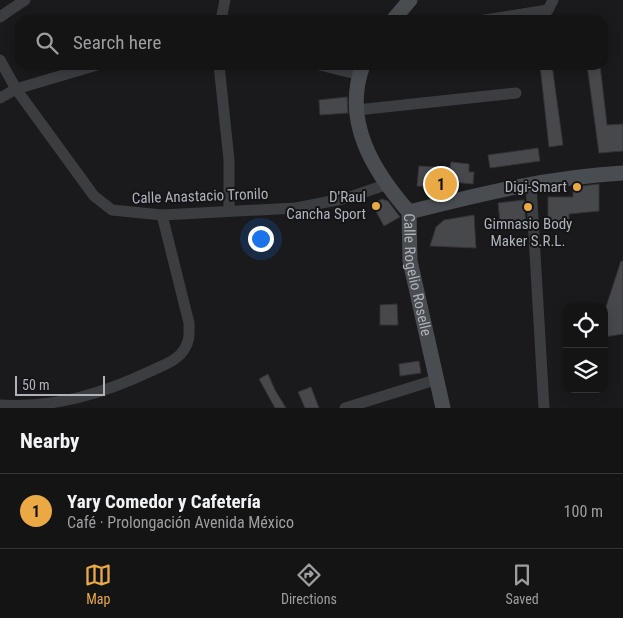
<!DOCTYPE html>
<html lang="en">
<head>
<meta charset="utf-8">
<style>
  :root { --surface:#141415; --page:#1d1d1e; --text:#f1f3f6; --muted:#9d9ea0; --line:#333334; --accent:#eaa945 }
  body { margin:0; font-family:"Roboto Condensed",sans-serif; background:var(--page); color:var(--text) }
  .controls { position:absolute; right:15px; bottom:15px; display:grid; overflow:hidden; border-radius:10px; box-shadow:0 2px 12px #0003 }
  .controls button { width:45px; height:45px; display:grid; place-items:center; padding:0; border:0; border-bottom:1px solid var(--line); background:var(--surface); color:var(--text); font:25px sans-serif }
  .scale { position:absolute; left:15px; bottom:12px; width:90px; box-sizing:border-box; padding-left:5px; border:2px solid #adb2bb; border-top:0; font-size:14px; line-height:18px; white-space:nowrap; color:#adb2bb; -webkit-text-stroke:4px #151517; paint-order:stroke }
  .you { position:absolute; left:260px; top:238px; width:18px; height:18px; margin:-12px; border:4px solid #fff; border-radius:50%; background:#1a73e8; box-shadow:0 0 0 8px #1a73e833 }
  .badge { display:grid; place-items:center; width:32px; height:32px; border-radius:50%; background:var(--accent); color:#111; font-size:16px; font-weight:700 }
  .pin { position:absolute; translate:-50% -50%; border:2px solid #fff; box-shadow:0 1px 5px #0006 }
  .list { margin:0; padding:0; list-style:none }
  h2 { display:flex; justify-content:space-between; align-items:center; height:65px; margin:0; padding:0 20px; font-size:21px }
  h2 small { font-size:16px; font-weight:400; color:var(--muted) }
  .list li { display:grid; grid-template-columns:32px 1fr auto; gap:15px; align-items:center; box-sizing:border-box; height:75px; padding:0 20px; border-top:1px solid var(--line) }
  .list b { display:block; font-size:19px; white-space:nowrap }
  .list p { margin:0; font-size:16px; white-space:nowrap; color:var(--muted) }
  .list em { font-size:16px; font-style:normal; color:var(--muted) }
  .icon { flex:none; width:28px; height:28px; fill:none; stroke:currentColor; stroke-width:2; stroke-linecap:round; stroke-linejoin:round }
  .map { position:relative; flex:none; width:623px; height:408px; overflow:hidden }
  .search { position:absolute; background:var(--surface); box-shadow:0 2px 12px #0003; left:15px; right:15px; top:15px; height:55px; display:flex; align-items:center; gap:12px; box-sizing:border-box; padding:0 18px; border-radius:15px; color:var(--muted); font-size:19px }
  .sheet { height:140px; background:var(--surface) }
  nav { display:flex; justify-content:space-around; align-items:center; box-sizing:border-box; height:70px; border-top:1px solid var(--line); background:var(--surface); font-size:14px; color:var(--muted) }
  nav a { display:grid; justify-items:center; gap:2px }
  nav .on { color:var(--accent) }
  .map>svg:first-child { display:block }
  .building { fill:#47484c; stroke:#343438 }
  .lines { fill:none; stroke-linecap:round; stroke-linejoin:round }
  .street { stroke:#3b3d41; stroke-width:11 }
  .secondary { stroke:#494c51; stroke-width:15 }
  .poi-dot { fill:#eaa945; stroke:#151517; stroke-width:2 }
  .labels { text-anchor:middle; dominant-baseline:central; stroke-width:4; stroke-linejoin:round; paint-order:stroke }
  .poi-label { font-size:15px; fill:#adb2bb; stroke:#151517; text-anchor:end }
  .street-label { font-size:15px; fill:#adb2bb; stroke:#151517 }
</style>
</head>
<body>
<div class="map">
<svg width="623" height="408" viewBox="0 0 623 408">
  <rect width="100%" height="100%" fill="#1a1a1c"/>
  <g class="building">
    <polygon points="540,65 552,65 563,145 549,147"/>
    <polygon points="587,65 600,65 607,125 623,124 623,151 599,153"/>
    <polygon points="347,97 348,113 320,115 319,100"/>
    <polygon points="538,148 540,161 490,168 488,155"/>
    <polygon points="451,162 469,164 469,172 474,172 473,184 452,182 451,188 417,186 419,166 450,168"/>
    <polygon points="599,184 599,211 569,214 569,227 548,228 548,197 573,197 573,187"/>
    <polygon points="382,199 388,201 400,217 384,226 372,204"/>
    <polygon points="524,200 526,227 501,230 498,203"/>
    <polygon points="474,215 476,248 430,246 436,227 444,220"/>
    <polygon points="621,261 623,261 623,334 604,337 604,313"/>
    <polygon points="397,304 398,325 380,325 380,305"/>
    <polygon points="419,361 421,373 400,376 399,364"/>
    <polygon points="268,374 275,390 286,408 275,408 259,379"/>
    <polygon points="311,387 319,408 305,408 298,392"/>
  </g>
  <g class="lines">
    <g class="street">
      <polyline points="0,17 25,0"/>
      <polyline points="221,20 225,0"/>
      <polyline points="485,20 548,10 553,0"/>
      <polyline points="0,60 16,89 94,196 112,210 162,215 296,208 347,198 385,185"/>
      <polyline points="219,65 229,160 229,211"/>
      <polyline points="320,65 360,75"/>
      <polyline points="0,98 16,89 97,65"/>
      <polyline points="357,110 516,93"/>
      <polyline points="531,184 544,408"/>
      <path d="M0 405C55 408 102 394 151 371 163 365 178 361 185 348 190 340 189 333 189 323L162 215"/>
      <polyline points="345,408 435,380"/>
    </g>
    <g class="secondary">
      <polyline points="393,20 410,0"/>
      <path id="s1" d="M363 65C342 121 373 171 409 212L410 261 443 408"/>
      <path d="M409 212C480 194 550 177 623 173"/>
    </g>
  </g>
  <g class="poi-dot">
    <circle cx="577" cy="187" r="5"/>
    <circle cx="376" cy="206" r="5"/>
    <circle cx="528" cy="207" r="5"/>
  </g>
  <g class="labels">
    <g class="poi-label">
      <text x="567" y="187">Digi-Smart</text>
      <text x="366" y="197">D'Raul<tspan x="366" dy="17">Cancha Sport</tspan></text>
      <text x="528" y="224" text-anchor="middle">Gimnasio Body<tspan x="528" dy="17">Maker S.R.L.</tspan></text>
    </g>
    <g class="street-label">
      <text transform="translate(200 196) rotate(-2)">Calle Anastacio Tronilo</text>
      <text stroke="none"><textPath href="#s1" startOffset="226">Calle Rogelio Roselle</textPath></text>
    </g>
  </g>
</svg>
<div class="controls">
<button><svg class="icon" aria-label="locate" viewBox="0 0 24 24"><circle cx="12" cy="12" r="6"/><path d="M12 2v4M12 18v4M2 12h4M18 12h4"/></svg></button>
<button><svg class="icon" aria-label="layers" viewBox="0 0 24 24"><path d="M12 4l9 5-9 5-9-5zM3 14l9 5 9-5"/></svg></button>
</div>
<div class="scale">50 m</div>
<div class="you"></div>
<div class="pin badge" style="left:441px;top:184px">1</div>
<div class="search"><svg class="icon" aria-label="search" viewBox="0 0 24 24"><circle cx="10" cy="10" r="6"/><path d="M15 15l6 6"/></svg>Search here</div>
</div>
<section class="sheet">
<h2>Nearby<small></small></h2>
<ul class="list">
<li><span class="badge">1</span><div><b>Yary Comedor y Cafetería</b><p>Café · Prolongación Avenida México</p></div><em>100 m</em></li>
</ul>
</section>
<nav>
<a class="on"><svg class="icon" aria-label="map" viewBox="0 0 24 24"><path d="M3 6l6-2 6 2 6-2v14l-6 2-6-2-6 2zM9 4v14M15 6v14"/></svg>Map</a>
<a><svg class="icon" aria-label="directions" viewBox="0 0 24 24"><path d="M12 3l9 9-9 9-9-9zM9 14v-3h6M13 9l2 2-2 2"/></svg>Directions</a>
<a><svg class="icon" aria-label="saved" viewBox="0 0 24 24"><path d="M7 4h10v16l-5-4-5 4z"/></svg>Saved</a>
</nav>
</body>
</html>
